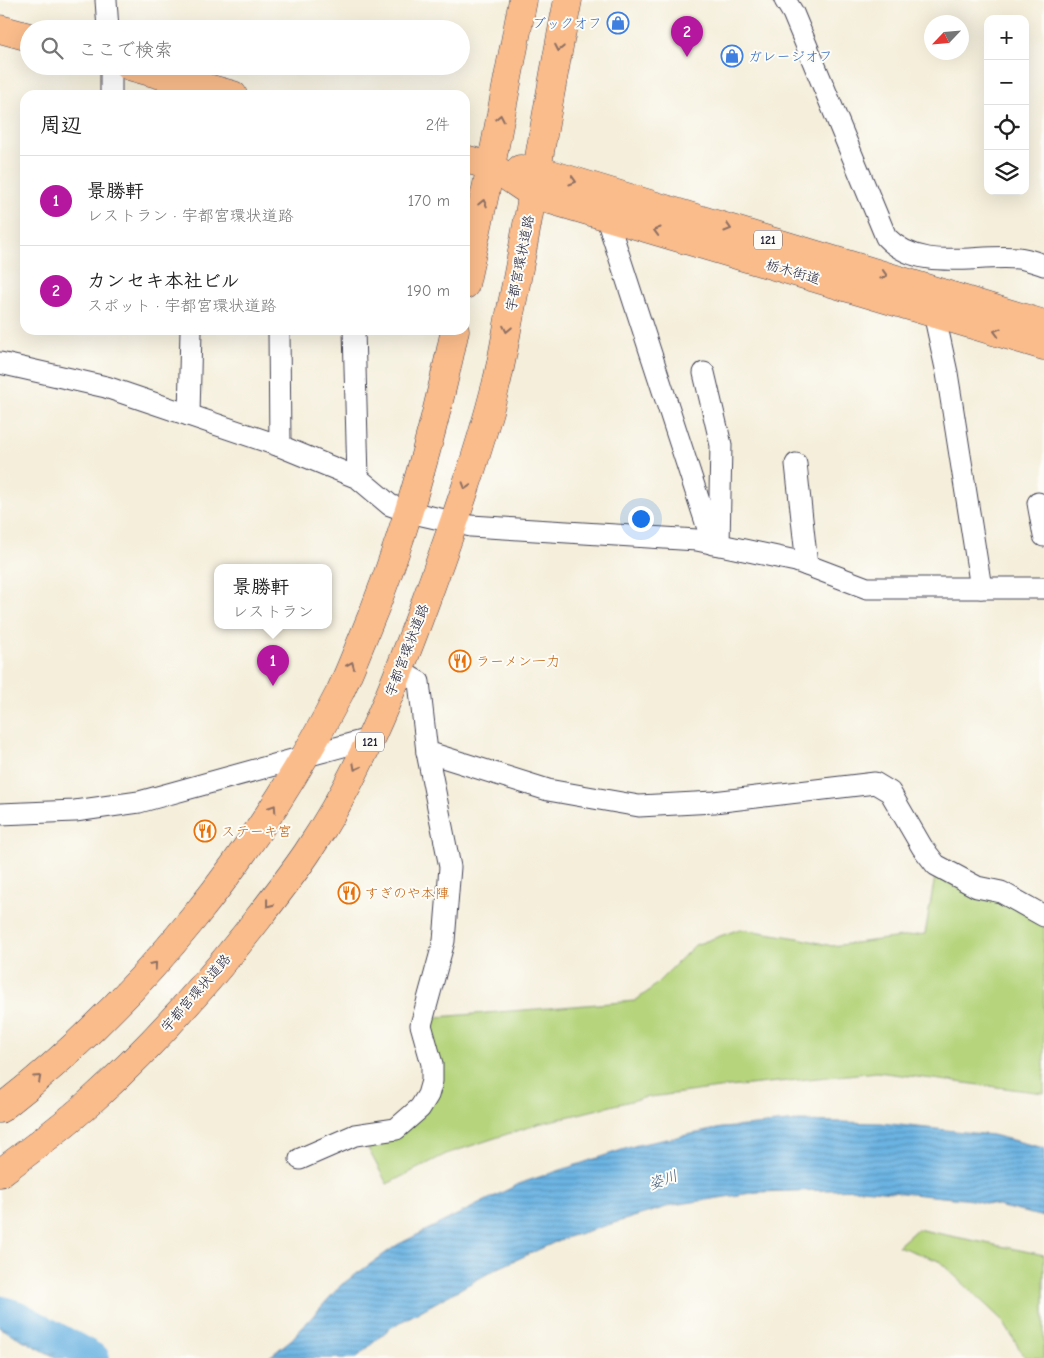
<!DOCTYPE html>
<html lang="ja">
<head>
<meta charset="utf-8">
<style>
  :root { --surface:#fff; --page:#f2f2f2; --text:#222; --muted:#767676; --line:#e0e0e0; --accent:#b5179e }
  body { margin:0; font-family:"Comic Neue","Klee One",sans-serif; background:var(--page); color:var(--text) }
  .controls { position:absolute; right:15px; top:15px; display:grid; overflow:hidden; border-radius:10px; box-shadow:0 5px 20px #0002 }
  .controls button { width:45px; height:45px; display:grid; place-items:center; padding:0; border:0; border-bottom:1px solid var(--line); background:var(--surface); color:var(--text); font:25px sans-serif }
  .compass { position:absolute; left:924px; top:15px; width:45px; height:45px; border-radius:50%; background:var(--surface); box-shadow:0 5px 20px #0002; rotate:244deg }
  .you { position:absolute; left:640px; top:518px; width:18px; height:18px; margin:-12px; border:4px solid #fff; border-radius:50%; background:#1a73e8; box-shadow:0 0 0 8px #1a73e833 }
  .badge { display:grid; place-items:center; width:32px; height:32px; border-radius:50%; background:var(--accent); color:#fff; font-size:16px; font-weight:700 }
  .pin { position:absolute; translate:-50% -41px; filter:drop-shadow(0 1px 2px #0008) }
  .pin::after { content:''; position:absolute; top:26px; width:18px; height:15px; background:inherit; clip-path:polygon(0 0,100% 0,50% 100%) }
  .popup { position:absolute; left:214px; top:564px; width:118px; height:65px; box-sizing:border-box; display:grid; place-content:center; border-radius:10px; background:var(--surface); filter:drop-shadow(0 1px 4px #0005); font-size:16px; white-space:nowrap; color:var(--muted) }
  .popup b { font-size:19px; color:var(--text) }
  .popup::after { content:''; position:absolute; left:50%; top:100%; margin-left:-10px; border:10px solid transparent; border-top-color:var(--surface) }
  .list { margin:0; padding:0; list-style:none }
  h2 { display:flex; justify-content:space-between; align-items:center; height:65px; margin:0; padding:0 20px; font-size:21px }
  h2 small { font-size:16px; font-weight:400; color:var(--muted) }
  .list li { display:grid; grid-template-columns:32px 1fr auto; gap:15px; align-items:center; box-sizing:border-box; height:90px; padding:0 20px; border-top:1px solid var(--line) }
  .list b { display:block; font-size:19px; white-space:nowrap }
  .list p { margin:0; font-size:16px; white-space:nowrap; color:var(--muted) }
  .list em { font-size:16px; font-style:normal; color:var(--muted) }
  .icon { flex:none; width:28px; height:28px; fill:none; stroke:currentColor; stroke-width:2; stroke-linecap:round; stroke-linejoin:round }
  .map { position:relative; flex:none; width:1044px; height:1358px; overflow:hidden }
  .search { position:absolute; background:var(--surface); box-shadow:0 5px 20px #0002; left:20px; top:20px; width:450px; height:55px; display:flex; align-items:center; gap:12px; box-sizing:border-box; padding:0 18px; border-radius:28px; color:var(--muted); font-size:19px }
  .panel { position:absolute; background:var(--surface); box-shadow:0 5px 20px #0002; left:20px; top:90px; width:450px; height:245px; border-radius:15px }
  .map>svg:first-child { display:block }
  .green { fill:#b5d47b; stroke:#6c7b5b }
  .water { fill:url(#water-rules); stroke:#466a8e }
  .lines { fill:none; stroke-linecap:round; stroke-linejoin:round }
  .river { stroke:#6ab3e2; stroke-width:29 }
  .minor-casing { stroke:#424153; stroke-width:23 }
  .major-casing { stroke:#424153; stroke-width:29 }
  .highway-casing { stroke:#424153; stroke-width:29 }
  .minor { stroke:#fff; stroke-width:21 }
  .major { stroke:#fabc8b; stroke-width:28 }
  .highway { stroke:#fabc8b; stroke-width:28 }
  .oneway { stroke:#8e6f63 }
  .labels { text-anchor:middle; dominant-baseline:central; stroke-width:4; stroke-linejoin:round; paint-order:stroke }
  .shield { fill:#fdfcf7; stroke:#646373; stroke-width:1 }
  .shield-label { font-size:12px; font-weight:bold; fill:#22223b }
  .shop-label { font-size:14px; fill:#366cbe; stroke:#fdfcf7; text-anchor:end }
  .street-label { font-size:14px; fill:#22223b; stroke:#fdfcf7 }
  .food-label { font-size:14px; fill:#c56008; stroke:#fdfcf7; text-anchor:start }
  .water-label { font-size:15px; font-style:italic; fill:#3f5c7e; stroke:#fdfcf7 }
</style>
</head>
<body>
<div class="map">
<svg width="1044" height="1358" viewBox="0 0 1044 1358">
  <defs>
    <pattern id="water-rules" width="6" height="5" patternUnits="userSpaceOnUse" patternTransform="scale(1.25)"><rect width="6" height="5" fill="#6ab3e2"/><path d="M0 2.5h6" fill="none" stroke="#5791b8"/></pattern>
  </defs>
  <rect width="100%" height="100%" fill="#fdfcf7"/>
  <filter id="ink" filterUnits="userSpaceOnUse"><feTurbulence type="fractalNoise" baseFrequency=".02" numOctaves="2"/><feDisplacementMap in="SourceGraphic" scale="10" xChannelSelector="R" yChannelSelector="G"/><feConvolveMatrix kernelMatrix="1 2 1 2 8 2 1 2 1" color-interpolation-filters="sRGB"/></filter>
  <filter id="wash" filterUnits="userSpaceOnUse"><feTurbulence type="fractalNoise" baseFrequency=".0096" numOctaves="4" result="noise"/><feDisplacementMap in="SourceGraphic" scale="20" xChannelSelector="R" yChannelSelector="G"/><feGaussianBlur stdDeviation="1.12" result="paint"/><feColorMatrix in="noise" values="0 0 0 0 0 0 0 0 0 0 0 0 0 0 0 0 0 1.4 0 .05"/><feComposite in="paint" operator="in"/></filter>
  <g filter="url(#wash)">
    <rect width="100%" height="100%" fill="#f4eeda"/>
    <g class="green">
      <polygon points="935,877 980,896 1001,896 1044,921 1044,1093 877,1072 719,1088 643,1098 538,1124 446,1154 387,1184 364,1141 425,1109 425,1018 635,1001 650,990 695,945 740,929 798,938 832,946 925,934"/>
      <polygon points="917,1229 1044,1255 1044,1358 1025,1358 1002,1320 939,1261 898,1246"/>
    </g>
    <g class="water">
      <polygon points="799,1121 881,1123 992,1135 1044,1148 1044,1217 972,1200 862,1189 758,1192 673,1205 562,1239 496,1269 390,1328 356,1358 268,1358 292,1339 341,1285 397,1245 521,1183 637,1145 722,1128"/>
      <polygon points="0,1299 3,1300 87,1358 57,1358 0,1328"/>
    </g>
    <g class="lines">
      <polyline class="river" points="0,1310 17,1315 95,1358"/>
    </g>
  </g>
  <g filter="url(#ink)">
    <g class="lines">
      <g class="minor-casing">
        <g id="minor">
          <polyline points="106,0 108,29"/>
          <path d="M785 0 793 13 886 237C920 273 974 254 1018 258 1027 259 1035 262 1044 265"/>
          <polyline points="111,66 111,95"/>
          <polyline points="606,216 713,544"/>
          <polyline points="934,313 947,373 981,588"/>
          <polyline points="279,330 280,446"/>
          <polyline points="354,330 358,478"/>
          <polyline points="0,363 106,387 280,446 358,478 390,505 409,512 471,526 697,540 796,561 867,588 1044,588"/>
          <polyline points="704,373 721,445 719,545"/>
          <polyline points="189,415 191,330"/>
          <polyline points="796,464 807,565"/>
          <polyline points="1038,503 1044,536"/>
          <polyline points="400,671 419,682 427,752 548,790 639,806 714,802 875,783 890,792 922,847 936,865 977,887 1001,892 1044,916"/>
          <polyline points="0,814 75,811 139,802 372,738"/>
          <polyline points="300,1159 355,1135 396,1129 420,1108 428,1095 432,1081 432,1064 421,1025 444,941 450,867 427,752"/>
        </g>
      </g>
      <g class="major-casing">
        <g id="major">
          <polyline points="0,29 29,37"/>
          <polyline points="129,66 233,95"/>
          <polyline points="465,159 491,166"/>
        </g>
      </g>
      <g class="highway-casing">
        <g id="highway">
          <polyline points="491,166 534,195 1044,346"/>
          <polyline points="520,169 538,170 1044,324"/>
          <polyline points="465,285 491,166 523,0"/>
          <path d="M0 1109C143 998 258 852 340 692 348 675 355 657 362 640 404 541 433 435 455 330"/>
          <path d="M0 1173C31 1150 62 1127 90 1102 147 1051 198 994 246 934 267 907 288 881 307 853 359 776 393 690 425 603 451 532 477 459 496 385 503 357 507 327 513 299 533 199 548 99 568 0"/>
        </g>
      </g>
      <use href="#minor" class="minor"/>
      <use href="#major" class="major"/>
      <use href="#highway" class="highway"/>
    </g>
    <defs><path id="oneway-chevron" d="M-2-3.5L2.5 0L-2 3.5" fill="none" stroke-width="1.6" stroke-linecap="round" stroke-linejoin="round" transform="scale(1.25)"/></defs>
    <g class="oneway">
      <use href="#oneway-chevron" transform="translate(559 48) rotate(101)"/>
      <use href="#oneway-chevron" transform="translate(500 118) rotate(-79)"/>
      <use href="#oneway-chevron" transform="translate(573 181) rotate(17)"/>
      <use href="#oneway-chevron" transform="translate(483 203) rotate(-78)"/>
      <use href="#oneway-chevron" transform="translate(728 228) rotate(17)"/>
      <use href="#oneway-chevron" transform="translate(657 231) rotate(-164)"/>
      <use href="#oneway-chevron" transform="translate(884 275) rotate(17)"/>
      <use href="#oneway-chevron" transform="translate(507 329) rotate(101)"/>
      <use href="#oneway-chevron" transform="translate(997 332) rotate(-164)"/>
      <use href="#oneway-chevron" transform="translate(466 486) rotate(107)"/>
      <use href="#oneway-chevron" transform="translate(351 665) rotate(-67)"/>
      <use href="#oneway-chevron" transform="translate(356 767) rotate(118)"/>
      <use href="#oneway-chevron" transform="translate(273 808) rotate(-57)"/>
      <use href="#oneway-chevron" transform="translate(269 904) rotate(128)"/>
      <use href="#oneway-chevron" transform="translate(154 965) rotate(-49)"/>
      <use href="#oneway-chevron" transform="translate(38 1078) rotate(-42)"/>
    </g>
  </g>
  <defs>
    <g id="shop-ring" transform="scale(1.125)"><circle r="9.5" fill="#fdfcf7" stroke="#3f7fe0" stroke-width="1.5"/><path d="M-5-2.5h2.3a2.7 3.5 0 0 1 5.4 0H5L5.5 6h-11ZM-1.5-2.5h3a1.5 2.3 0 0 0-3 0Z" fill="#3f7fe0"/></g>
    <g id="restaurant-ring" transform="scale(1.125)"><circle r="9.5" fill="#fdfcf7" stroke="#e8710a" stroke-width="1.5"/><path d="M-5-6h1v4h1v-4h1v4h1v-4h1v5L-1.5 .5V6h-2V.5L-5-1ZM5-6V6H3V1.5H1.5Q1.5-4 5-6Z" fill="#e8710a"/></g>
  </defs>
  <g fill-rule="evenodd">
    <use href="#shop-ring" x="618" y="23"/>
    <use href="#shop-ring" x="732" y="56"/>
    <use href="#restaurant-ring" x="460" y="661"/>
    <use href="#restaurant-ring" x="205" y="831"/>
    <use href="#restaurant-ring" x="349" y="893"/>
  </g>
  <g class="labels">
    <g class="shield">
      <rect x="754" y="230.5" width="28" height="19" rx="4"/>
      <rect x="356" y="732.5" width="28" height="19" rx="4"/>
    </g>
    <g class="shield-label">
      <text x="768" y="240">121</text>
      <text x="370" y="742">121</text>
    </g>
    <g class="shop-label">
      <text x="602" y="23">ブックオフ</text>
      <text x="748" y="56" text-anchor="start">ガレージオフ</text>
    </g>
    <g class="street-label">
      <text transform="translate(520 263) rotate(-79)">宇都宮環状道路</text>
      <text transform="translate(793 272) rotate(16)">栃木街道</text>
      <text transform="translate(407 650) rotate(-69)">宇都宮環状道路</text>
      <text transform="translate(196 993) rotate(-49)">宇都宮環状道路</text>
    </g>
    <g class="food-label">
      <text x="476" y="661">ラーメン一力</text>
      <text x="221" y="831">ステーキ宮</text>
      <text x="365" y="893">すぎのや本陣</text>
    </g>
    <g class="water-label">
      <text transform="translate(663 1180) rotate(-20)">姿川</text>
    </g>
  </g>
</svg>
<div class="controls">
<button>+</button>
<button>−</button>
<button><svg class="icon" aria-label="locate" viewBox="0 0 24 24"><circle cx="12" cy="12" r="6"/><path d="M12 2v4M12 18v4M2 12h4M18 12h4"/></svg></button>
<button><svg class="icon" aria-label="layers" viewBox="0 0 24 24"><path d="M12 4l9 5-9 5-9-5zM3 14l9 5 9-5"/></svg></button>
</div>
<svg class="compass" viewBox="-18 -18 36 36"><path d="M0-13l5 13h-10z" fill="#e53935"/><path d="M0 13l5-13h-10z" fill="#767676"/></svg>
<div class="you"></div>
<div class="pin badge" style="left:273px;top:686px">1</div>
<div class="popup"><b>景勝軒</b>レストラン</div>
<div class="pin badge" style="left:687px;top:57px">2</div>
<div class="search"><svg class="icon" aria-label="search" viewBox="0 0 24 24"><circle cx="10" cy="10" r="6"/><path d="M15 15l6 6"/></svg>ここで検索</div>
<section class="panel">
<h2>周辺<small>2件</small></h2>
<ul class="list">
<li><span class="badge">1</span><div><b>景勝軒</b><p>レストラン · 宇都宮環状道路</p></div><em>170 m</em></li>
<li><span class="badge">2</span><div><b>カンセキ本社ビル</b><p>スポット · 宇都宮環状道路</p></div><em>190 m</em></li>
</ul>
</section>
</div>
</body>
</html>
